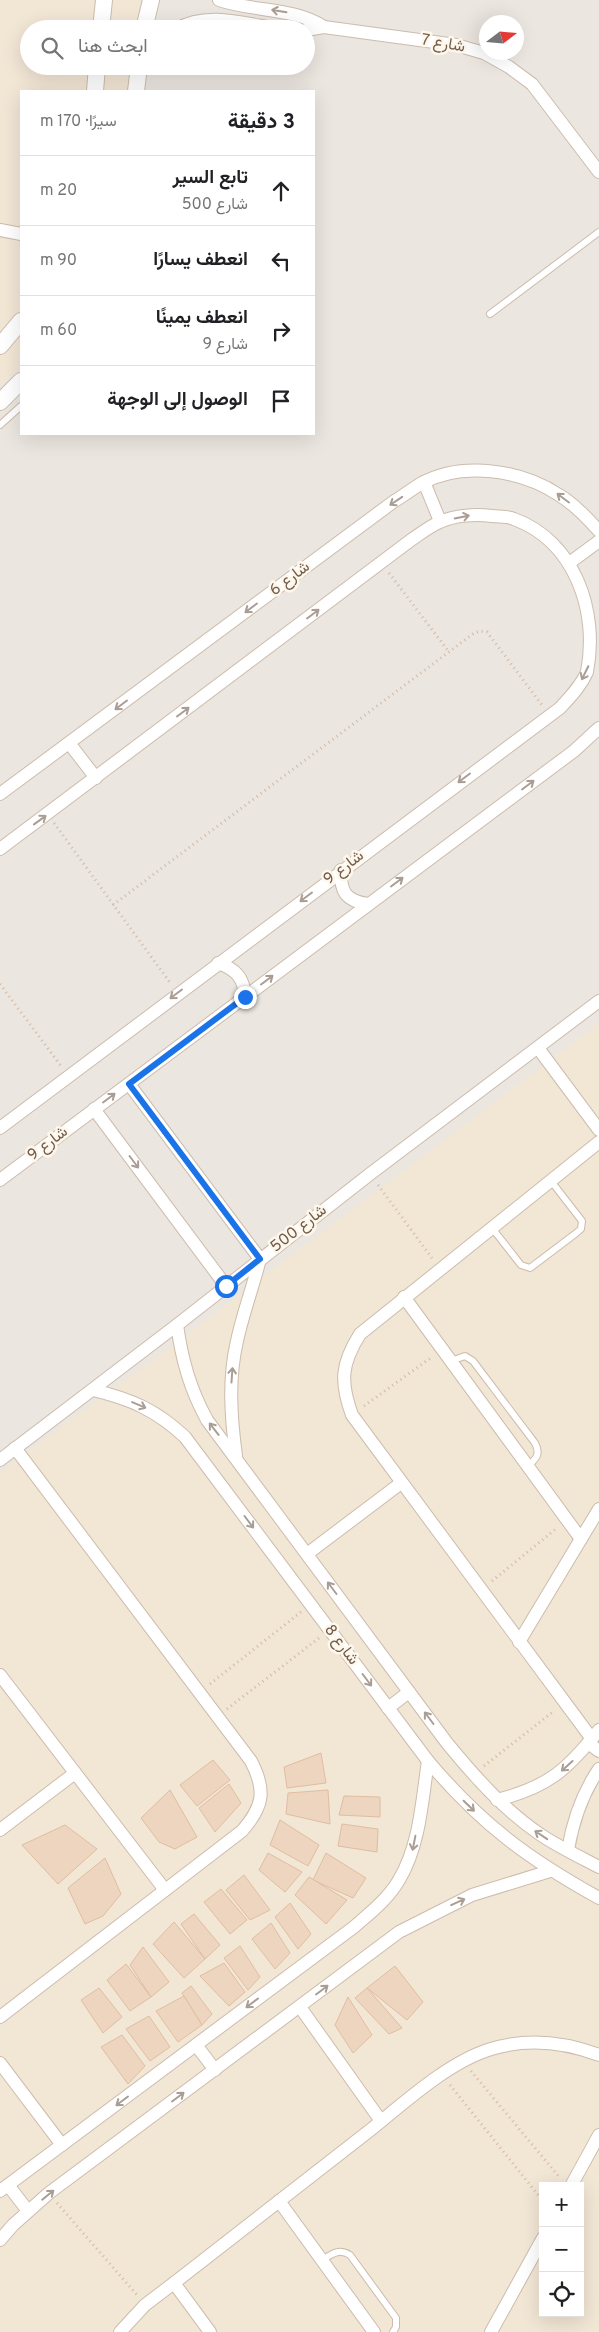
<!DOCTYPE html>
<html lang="ar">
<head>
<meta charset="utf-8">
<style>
  :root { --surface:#fff; --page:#f6f6f6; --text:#202124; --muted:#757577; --line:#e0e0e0 }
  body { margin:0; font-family:Overpass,Vazirmatn,sans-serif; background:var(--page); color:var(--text); direction:rtl }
  .controls { position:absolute; right:15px; bottom:15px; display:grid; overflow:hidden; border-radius:0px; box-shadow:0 5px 20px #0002 }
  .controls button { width:45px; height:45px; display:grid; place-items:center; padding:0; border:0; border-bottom:1px solid var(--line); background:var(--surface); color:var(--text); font:25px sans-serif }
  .compass { position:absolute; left:479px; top:15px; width:45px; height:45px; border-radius:50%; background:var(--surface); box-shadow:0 5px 20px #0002; rotate:74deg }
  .stop { position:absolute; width:15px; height:15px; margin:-11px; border:4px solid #1a73e8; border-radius:50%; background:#fff }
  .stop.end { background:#1a73e8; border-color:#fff; box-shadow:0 1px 5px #0008 }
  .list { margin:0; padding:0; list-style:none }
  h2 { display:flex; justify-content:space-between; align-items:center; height:65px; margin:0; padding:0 20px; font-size:21px }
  h2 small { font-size:16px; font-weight:400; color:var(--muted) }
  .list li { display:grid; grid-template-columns:32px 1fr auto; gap:15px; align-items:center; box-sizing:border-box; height:70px; padding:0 20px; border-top:1px solid var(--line) }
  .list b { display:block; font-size:19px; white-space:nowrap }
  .list p { margin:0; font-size:16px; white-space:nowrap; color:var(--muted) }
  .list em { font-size:16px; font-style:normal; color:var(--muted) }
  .icon { flex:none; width:28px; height:28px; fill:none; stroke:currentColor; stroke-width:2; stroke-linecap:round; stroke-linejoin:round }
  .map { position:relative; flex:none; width:599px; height:2332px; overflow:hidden; direction:ltr }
  .search { position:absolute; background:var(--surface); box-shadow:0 5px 20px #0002; left:20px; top:20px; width:295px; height:55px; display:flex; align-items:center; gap:12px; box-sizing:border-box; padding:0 18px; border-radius:28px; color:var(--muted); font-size:19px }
  .panel { position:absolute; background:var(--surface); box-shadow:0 5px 20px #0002; left:20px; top:90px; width:295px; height:345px; border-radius:0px; direction:rtl }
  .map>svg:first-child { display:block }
  .residential { fill:#f2e6d5; fill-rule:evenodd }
  .industrial { fill:#ebe6df; fill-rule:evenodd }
  .building { fill:#eed5bf; stroke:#e0bda1 }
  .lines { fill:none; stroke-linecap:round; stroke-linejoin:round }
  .service-casing { stroke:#ccbcad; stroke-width:8 }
  .minor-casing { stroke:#ccbcad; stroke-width:14 }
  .tertiary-casing { stroke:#ccbcad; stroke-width:18 }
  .path { stroke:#d3b9a2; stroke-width:3; stroke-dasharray:1 4; stroke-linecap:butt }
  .service { stroke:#fff; stroke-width:6 }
  .minor { stroke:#fff; stroke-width:12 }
  .tertiary { stroke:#fff; stroke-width:16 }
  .oneway { stroke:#aa9d94 }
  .route { stroke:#1a73e8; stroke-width:6 }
  .labels { text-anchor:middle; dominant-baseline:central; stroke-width:5; stroke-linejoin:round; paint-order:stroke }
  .street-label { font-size:16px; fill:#725c4c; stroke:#fef8ec }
</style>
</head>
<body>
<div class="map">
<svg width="599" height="2332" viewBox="0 0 599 2332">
  <rect width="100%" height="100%" fill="#fbf4e6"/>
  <path class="residential" d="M0 0H599V2332H0ZM486 22H516V52H486ZM29 29H306V66H29ZM21 91H314V434H21ZM543 2186H580V2313H543Z"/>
  <path class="industrial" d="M140 0H599V1023L149 1363 0 1472V387L21 366V434H314V91H130L133 66H306V29H137ZM486 22H516V52H486Z"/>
  <g class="building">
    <polygon points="321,1753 326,1783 287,1788 284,1767"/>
    <polygon points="213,1760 230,1780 197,1806 180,1785"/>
    <polygon points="229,1784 241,1803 215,1832 199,1808"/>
    <polygon points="170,1790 197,1837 175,1849 159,1842 141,1818"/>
    <polygon points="328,1790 330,1824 286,1814 288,1793"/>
    <polygon points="344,1796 380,1797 380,1817 339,1815"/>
    <polygon points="280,1820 319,1845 308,1866 270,1845"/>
    <polygon points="342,1824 378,1829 377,1852 338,1846"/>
    <polygon points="65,1825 97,1849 58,1884 22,1845"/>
    <polygon points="268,1853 302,1872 285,1892 259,1870"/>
    <polygon points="326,1853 366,1878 353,1898 313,1880"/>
    <polygon points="105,1858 121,1894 103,1916 85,1924 68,1888"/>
    <polygon points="244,1875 270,1910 250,1920 226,1890"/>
    <polygon points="309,1877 347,1900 326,1924 295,1895"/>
    <polygon points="221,1889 247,1920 230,1934 204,1902"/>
    <polygon points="290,1903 311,1934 298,1949 275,1917"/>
    <polygon points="194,1914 220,1945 205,1959 181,1924"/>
    <polygon points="174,1922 205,1959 184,1978 153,1944"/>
    <polygon points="271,1923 290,1953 275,1969 252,1939"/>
    <polygon points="240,1946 260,1977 248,1990 224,1958"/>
    <polygon points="143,1947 169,1982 151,1997 130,1965"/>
    <polygon points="224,1963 245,1992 229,2006 200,1976"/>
    <polygon points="126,1964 151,1997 130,2011 107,1980"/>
    <polygon points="395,1966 423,2002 407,2020 367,1988"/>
    <polygon points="191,1986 212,2014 202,2025 182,1993"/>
    <polygon points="99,1988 122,2017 103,2033 81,2000"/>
    <polygon points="367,1988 402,2028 389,2034 355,1998"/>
    <polygon points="184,1996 202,2025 178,2042 156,2011"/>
    <polygon points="348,1997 372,2035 353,2053 335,2025"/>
    <polygon points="149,2016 170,2047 150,2061 126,2029"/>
    <polygon points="122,2035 145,2066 128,2084 101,2047"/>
  </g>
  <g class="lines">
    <g class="service-casing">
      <g id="service">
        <polyline points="490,314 599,232"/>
        <polyline points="0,425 21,406"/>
        <polyline points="492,1228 521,1265 530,1268 575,1234 581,1229 582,1221 551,1181"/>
        <path d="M451 1361 465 1356 473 1361 535 1443C541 1454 536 1459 528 1466"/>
        <path d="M322 2260C332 2254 339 2248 350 2255L396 2318V2327L393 2332"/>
      </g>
    </g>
    <g class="minor-casing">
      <g id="minor">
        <path d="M219 0C254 12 293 7 324 27"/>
        <path d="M177 29C207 11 246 24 278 29"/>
        <polyline points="306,30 324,27 456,45 484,53 509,67 532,84 599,172"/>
        <polyline points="0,230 21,234"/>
        <polyline points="424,482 440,521"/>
        <polyline points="572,561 599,541"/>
        <polyline points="69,743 96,778"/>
        <path d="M0 794 393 502C403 496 412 489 422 483 463 461 521 470 559 495 574 504 587 518 599 531"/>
        <path d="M0 849 411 540C420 534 430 526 440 522 455 515 476 514 492 516 499 517 508 516 514 519 574 541 599 610 587 672 581 686 570 697 560 708L0 1128"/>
        <path d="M341 870C340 892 346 901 368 904"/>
        <path d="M218 963C236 969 244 978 245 997"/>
        <polyline points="538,1048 599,1130"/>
        <path d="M129 1084 260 1259C253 1287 243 1313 237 1341 228 1379 231 1418 236 1456"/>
        <polyline points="94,1109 226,1286"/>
        <polyline points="0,1180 574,751 599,728"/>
        <polyline points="404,1297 581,1539"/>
        <path d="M177 1325C182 1360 190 1389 207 1420L447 1743C475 1777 504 1810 541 1835 559 1847 580 1857 599 1867"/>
        <path d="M93 1390C131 1399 156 1410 185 1437L428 1761C481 1824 527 1858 599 1898"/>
        <polyline points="0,1460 177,1325 370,1174 599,1001"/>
        <polyline points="307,1554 401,1483"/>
        <polyline points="519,1642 599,1509"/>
        <polyline points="0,1675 165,1890"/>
        <polyline points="388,1708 409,1692"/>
        <path d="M592 1739 352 1415C340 1382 341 1364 360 1334L599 1142"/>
        <polyline points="588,1743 599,1751"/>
        <path d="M497 1800C548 1787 567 1770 599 1730"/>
        <polyline points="0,1830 75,1773"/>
        <path d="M568 1850C573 1820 582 1794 599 1769"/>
        <polyline points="300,2007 381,2121"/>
        <path d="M0 2017 242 1831C264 1806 266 1790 251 1761L15 1448"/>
        <polyline points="196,2045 215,2070"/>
        <polyline points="0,2063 62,2145"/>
        <polyline points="8,2185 28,2211"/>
        <polyline points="571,2186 599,2135"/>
        <path d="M0 2191 354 1927C370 1913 388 1899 399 1880 420 1845 422 1800 428 1761"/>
        <polyline points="279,2201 374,2332"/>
        <polyline points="0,2240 13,2225 49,2193 399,1932 472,1895 550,1871"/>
        <polyline points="174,2283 210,2332"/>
        <path d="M120 2332 145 2305 174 2283C239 2232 304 2182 369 2131 404 2103 448 2062 491 2049 527 2038 564 2042 599 2055"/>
        <polyline points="491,2332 543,2238"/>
      </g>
    </g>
    <g class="tertiary-casing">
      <g id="tertiary">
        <polyline points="101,29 104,0"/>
        <polyline points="144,29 151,0"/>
        <polyline points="95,91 97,66"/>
        <polyline points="136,91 139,66"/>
        <polyline points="0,346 21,321"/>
        <polyline points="0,402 21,381"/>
      </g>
    </g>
    <g class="path">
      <polyline points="389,573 449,652"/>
      <polyline points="54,823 171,984"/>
      <polyline points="113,905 474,633 480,631 487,632 542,705"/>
      <polyline points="0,984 61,1066"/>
      <polyline points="378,1185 432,1258"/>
      <polyline points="364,1406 432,1357"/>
      <polyline points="492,1581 557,1528"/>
      <polyline points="210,1684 301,1612"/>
      <polyline points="227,1709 319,1638"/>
      <polyline points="484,1766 554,1711"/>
      <polyline points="471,2071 560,2178"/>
      <polyline points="450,2085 543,2201"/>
      <polyline points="57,2203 137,2295"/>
    </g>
    <use href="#service" class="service"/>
    <use href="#minor" class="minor"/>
    <use href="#tertiary" class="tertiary"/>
  </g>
  <defs><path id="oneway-shaft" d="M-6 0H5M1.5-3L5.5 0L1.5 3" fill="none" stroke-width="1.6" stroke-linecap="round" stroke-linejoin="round" transform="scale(1.25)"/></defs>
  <g class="oneway">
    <use href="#oneway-shaft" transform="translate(279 11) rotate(-171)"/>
    <use href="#oneway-shaft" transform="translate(563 498) rotate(-143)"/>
    <use href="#oneway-shaft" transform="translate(396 501) rotate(146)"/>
    <use href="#oneway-shaft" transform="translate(462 517) rotate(-11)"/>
    <use href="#oneway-shaft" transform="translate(251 608) rotate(143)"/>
    <use href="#oneway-shaft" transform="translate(313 614) rotate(-37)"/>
    <use href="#oneway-shaft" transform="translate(585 673) rotate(116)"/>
    <use href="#oneway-shaft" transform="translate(121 705) rotate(143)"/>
    <use href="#oneway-shaft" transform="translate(183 712) rotate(-37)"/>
    <use href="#oneway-shaft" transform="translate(464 778) rotate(143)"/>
    <use href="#oneway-shaft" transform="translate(528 785) rotate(-37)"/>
    <use href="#oneway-shaft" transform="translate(40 820) rotate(-36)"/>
    <use href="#oneway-shaft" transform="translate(397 882) rotate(-37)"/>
    <use href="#oneway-shaft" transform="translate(306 897) rotate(143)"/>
    <use href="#oneway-shaft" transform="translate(267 980) rotate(-37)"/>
    <use href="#oneway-shaft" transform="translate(176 994) rotate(143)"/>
    <use href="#oneway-shaft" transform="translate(109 1098) rotate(-37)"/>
    <use href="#oneway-shaft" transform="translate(134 1162) rotate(53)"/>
    <use href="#oneway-shaft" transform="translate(232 1375) rotate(-86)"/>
    <use href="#oneway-shaft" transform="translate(139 1405) rotate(23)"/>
    <use href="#oneway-shaft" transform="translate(214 1429) rotate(-128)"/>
    <use href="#oneway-shaft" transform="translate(249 1522) rotate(53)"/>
    <use href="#oneway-shaft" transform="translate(332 1588) rotate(-127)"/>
    <use href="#oneway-shaft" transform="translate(367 1680) rotate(53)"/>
    <use href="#oneway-shaft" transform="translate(429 1718) rotate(-127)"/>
    <use href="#oneway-shaft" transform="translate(567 1766) rotate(138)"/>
    <use href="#oneway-shaft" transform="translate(469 1806) rotate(44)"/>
    <use href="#oneway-shaft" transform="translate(541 1835) rotate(-146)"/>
    <use href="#oneway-shaft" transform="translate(414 1843) rotate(101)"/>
    <use href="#oneway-shaft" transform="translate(458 1902) rotate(-24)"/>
    <use href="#oneway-shaft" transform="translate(322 1990) rotate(-37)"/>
    <use href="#oneway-shaft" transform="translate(252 2003) rotate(143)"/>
    <use href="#oneway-shaft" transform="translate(178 2097) rotate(-37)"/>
    <use href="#oneway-shaft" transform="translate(122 2101) rotate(143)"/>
    <use href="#oneway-shaft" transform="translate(48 2195) rotate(-39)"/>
  </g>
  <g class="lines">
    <polyline class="route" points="226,1286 260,1259 129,1084 245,997"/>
  </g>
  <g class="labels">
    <g class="street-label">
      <text transform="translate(443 44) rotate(10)">شارع 7</text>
      <text transform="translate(290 579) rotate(-37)">شارع 6</text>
      <text transform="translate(344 868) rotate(-37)">شارع 9</text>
      <text transform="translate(48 1144) rotate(-37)">شارع 9</text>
      <text transform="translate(299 1229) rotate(-38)">شارع 500</text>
      <text transform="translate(341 1645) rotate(53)">شارع 8</text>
    </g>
  </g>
</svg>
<div class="controls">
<button>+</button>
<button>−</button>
<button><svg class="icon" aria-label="locate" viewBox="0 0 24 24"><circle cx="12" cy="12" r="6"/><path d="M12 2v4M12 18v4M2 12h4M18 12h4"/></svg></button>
</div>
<svg class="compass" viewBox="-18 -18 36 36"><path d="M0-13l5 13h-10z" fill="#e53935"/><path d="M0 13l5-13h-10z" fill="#757577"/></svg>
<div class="stop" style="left:226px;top:1286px"></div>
<div class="stop end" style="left:245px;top:997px"></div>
<div class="search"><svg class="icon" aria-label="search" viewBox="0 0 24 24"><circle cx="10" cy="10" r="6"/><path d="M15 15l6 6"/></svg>ابحث هنا</div>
<section class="panel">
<h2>3 دقيقة<small>سيرًا · 170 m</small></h2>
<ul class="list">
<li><svg class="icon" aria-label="ahead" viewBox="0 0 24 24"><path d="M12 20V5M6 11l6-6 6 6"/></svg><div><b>تابع السير</b><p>شارع 500</p></div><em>20 m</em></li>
<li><svg class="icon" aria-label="left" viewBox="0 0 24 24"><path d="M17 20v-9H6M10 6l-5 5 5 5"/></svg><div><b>انعطف يسارًا</b></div><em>90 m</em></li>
<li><svg class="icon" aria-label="right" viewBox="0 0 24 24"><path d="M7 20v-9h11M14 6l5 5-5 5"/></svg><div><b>انعطف يمينًا</b><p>شارع 9</p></div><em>60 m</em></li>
<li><svg class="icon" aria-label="arrive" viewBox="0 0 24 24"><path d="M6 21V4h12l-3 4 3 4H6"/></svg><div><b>الوصول إلى الوجهة</b></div></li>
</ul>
</section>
</div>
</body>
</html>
